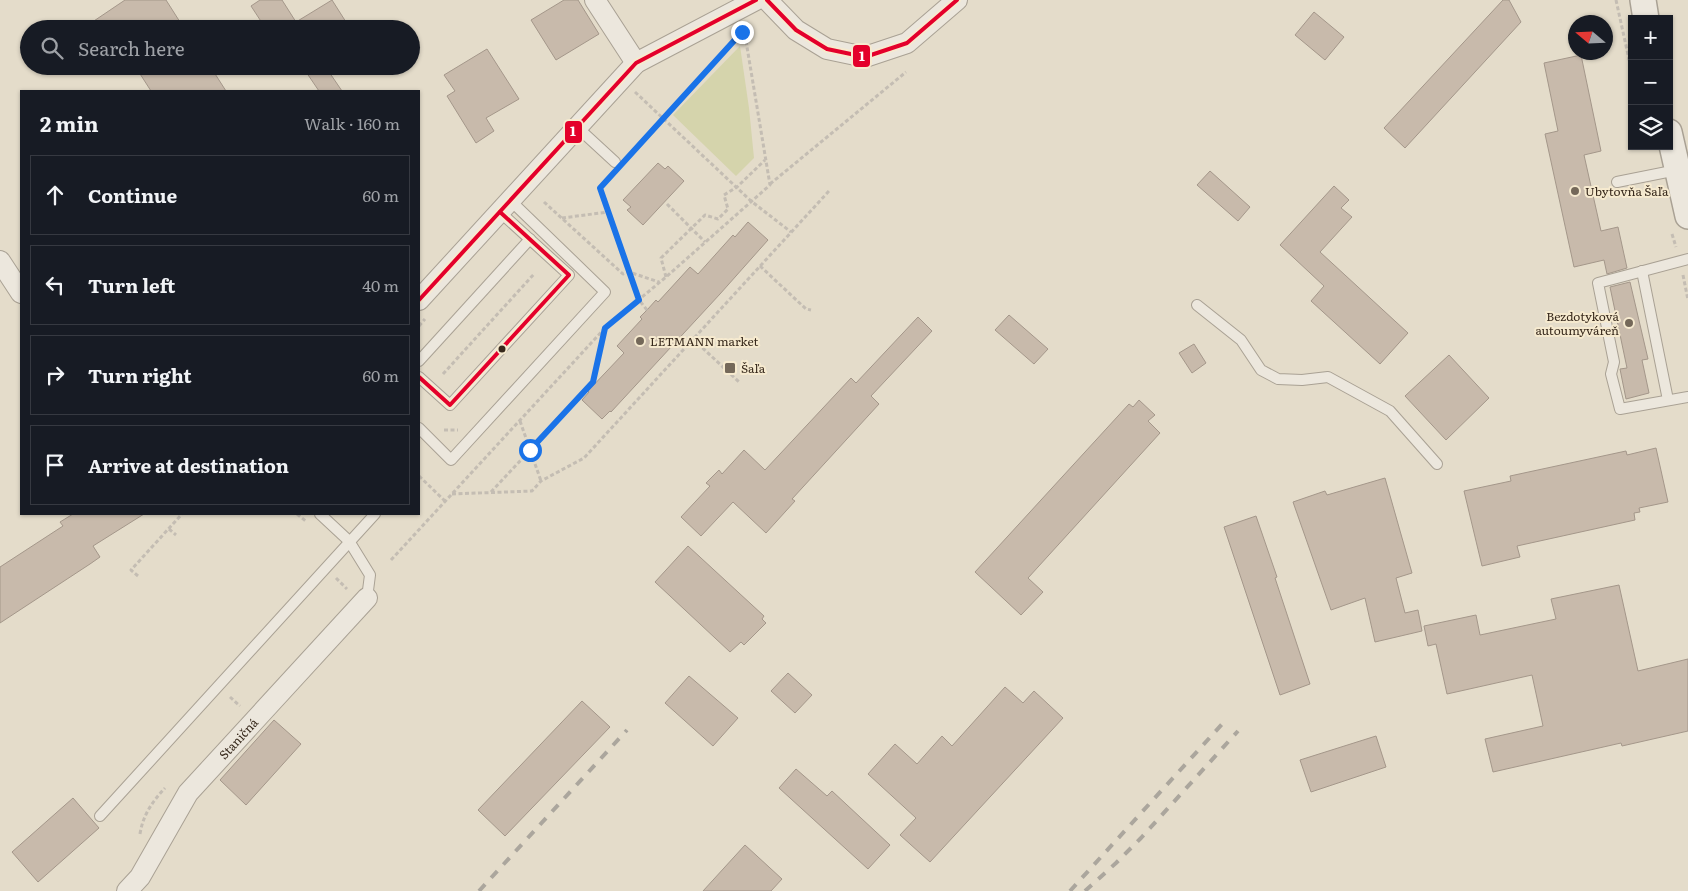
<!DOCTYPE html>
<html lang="en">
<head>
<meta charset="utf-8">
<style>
  :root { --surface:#171b24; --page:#20242c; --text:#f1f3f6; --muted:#9ea1a6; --line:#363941 }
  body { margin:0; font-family:Literata,serif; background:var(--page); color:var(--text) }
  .controls { position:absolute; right:15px; top:15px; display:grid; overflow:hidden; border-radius:0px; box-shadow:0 1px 4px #0004 }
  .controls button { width:45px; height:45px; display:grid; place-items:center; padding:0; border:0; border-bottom:1px solid var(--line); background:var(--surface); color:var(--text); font:25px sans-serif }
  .compass { position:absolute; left:1568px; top:15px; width:45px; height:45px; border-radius:50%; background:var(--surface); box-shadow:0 1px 4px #0004; rotate:289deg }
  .stop { position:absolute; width:15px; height:15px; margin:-11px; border:4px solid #1a73e8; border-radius:50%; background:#fff }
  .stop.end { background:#1a73e8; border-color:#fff; box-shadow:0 1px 5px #0008 }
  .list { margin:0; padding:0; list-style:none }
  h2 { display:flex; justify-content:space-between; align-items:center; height:65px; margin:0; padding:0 20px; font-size:21px }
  h2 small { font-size:16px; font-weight:400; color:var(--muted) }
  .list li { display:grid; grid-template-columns:32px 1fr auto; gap:15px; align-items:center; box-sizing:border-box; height:80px; margin:0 10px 10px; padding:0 10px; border:1px solid var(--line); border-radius:0px }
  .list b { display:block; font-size:19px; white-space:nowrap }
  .list em { font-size:16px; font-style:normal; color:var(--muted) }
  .icon { flex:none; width:28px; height:28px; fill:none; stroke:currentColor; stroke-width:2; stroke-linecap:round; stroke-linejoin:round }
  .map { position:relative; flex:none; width:1688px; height:891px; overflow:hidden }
  .search { position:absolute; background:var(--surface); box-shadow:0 1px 4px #0004; left:20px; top:20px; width:400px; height:55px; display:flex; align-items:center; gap:12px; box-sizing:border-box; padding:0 18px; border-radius:28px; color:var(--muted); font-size:19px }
  .panel { position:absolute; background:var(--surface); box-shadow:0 1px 4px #0004; left:20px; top:90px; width:400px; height:425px; border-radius:0px }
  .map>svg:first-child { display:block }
  .green { fill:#d5d4ac }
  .building { fill:#c8baab; stroke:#a4978a }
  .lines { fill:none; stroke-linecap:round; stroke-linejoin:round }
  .service-casing { stroke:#a9a194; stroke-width:12 }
  .minor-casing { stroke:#a9a194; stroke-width:22 }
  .tertiary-casing { stroke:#a9a194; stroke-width:28 }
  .path { stroke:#c4bdb3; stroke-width:3; stroke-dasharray:4 2.5; stroke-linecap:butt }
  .service { stroke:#ece7dd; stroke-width:10 }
  .minor { stroke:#ece7dd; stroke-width:20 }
  .tertiary { stroke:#ece7dd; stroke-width:25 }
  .rail { stroke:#aba69d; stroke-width:4; stroke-dasharray:9 9; stroke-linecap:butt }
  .bus-1-casing { stroke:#f6eacf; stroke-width:8 }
  .bus-1 { stroke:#e4002b; stroke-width:4 }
  .route { stroke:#1a73e8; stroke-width:6 }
  .poi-dot { fill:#746859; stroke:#f6eacf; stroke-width:2 }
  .bus-dot { fill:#37291c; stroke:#f6eacf; stroke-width:2 }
  .labels { text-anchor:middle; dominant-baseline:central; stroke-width:4; stroke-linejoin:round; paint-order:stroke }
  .poi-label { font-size:12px; fill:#37291c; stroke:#f6eacf; text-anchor:start }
  .street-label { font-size:12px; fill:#37291c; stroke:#f6eacf }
  .line-badge { stroke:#f6eacf; stroke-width:2 }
  .badge-label { font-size:14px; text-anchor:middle; font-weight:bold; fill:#fff }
</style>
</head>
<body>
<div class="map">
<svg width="1688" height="891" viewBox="0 0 1688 891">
  <rect width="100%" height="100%" fill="#e4dcca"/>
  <polygon class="green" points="740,46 749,108 754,158 736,176 673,115"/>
  <g class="building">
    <polygon points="125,0 166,0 180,22 170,29 82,29"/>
    <polygon points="260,0 282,0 296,22 332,0 346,22 336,29 266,29 251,6"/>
    <polygon points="564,0 578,0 599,34 556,60 531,20"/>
    <polygon points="1503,0 1509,0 1521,22 1405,148 1384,128"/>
    <polygon points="1314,12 1344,37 1325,60 1295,35"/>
    <polygon points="487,49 519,99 486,118 494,131 476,143 447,96 455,91 444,75"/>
    <polygon points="1581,55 1601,151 1584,155 1601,231 1618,227 1627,268 1607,274 1604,260 1574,267 1545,134 1558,131 1544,63"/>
    <polygon points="135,66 210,66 226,91 151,91"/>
    <polygon points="302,66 325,66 342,91 319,91"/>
    <polygon points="658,163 665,169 668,166 684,181 643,225 627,210 631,207 623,200"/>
    <polygon points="1210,171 1250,207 1238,221 1197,185"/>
    <polygon points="1334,186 1349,200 1341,208 1352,217 1320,252 1408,333 1380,364 1311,301 1324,286 1280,245"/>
    <polygon points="748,222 768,240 720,294 611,412 610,411 602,419 582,400 589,392 588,391 624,353 617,346 642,319 640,317 647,310 656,300 658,302 690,267 698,274 733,235 735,237"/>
    <polygon points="1630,282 1648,359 1642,360 1649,393 1626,399 1620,369 1627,368 1610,287"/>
    <polygon points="1009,315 1048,349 1034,364 995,330"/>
    <polygon points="918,317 932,331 871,396 879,404 792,499 795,501 766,533 733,502 701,536 681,517 710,486 706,483 719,470 722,474 744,450 765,470 851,378 856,383"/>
    <polygon points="1194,344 1206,363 1192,373 1179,353"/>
    <polygon points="1449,355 1489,398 1446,440 1405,396"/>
    <polygon points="1139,400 1155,415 1148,421 1160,433 1028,578 1043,592 1021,615 975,572 1129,404 1133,407"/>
    <polygon points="1656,448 1668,502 1639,508 1640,512 1634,513 1635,520 1517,546 1520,557 1482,566 1464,491 1511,481 1510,476 1626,451 1627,455"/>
    <polygon points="1385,478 1412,573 1396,578 1405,613 1418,610 1422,631 1375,642 1365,598 1331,610 1293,502 1325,491 1327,495"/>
    <polygon points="73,514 144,514 93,546 100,557 90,564 0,623 0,567 63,526 60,522"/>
    <polygon points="1256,516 1277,577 1275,578 1310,684 1280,695 1224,527"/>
    <polygon points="688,546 764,616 762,619 766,623 744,645 741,642 730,652 655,582"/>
    <polygon points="1619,585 1638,671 1688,659 1688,731 1622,746 1621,743 1493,772 1485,739 1543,726 1532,675 1447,694 1436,644 1428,646 1424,626 1476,615 1480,635 1556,619 1551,599"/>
    <polygon points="788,673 812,695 795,713 771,691"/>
    <polygon points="689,676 738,718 713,746 665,703"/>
    <polygon points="1005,687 1023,703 1034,691 1063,718 930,862 900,835 916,818 868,774 895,744 917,764 942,736 952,746"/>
    <polygon points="582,701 610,727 505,836 478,810"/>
    <polygon points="274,720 301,744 246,805 220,780"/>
    <polygon points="1376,736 1386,767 1311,792 1300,760"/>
    <polygon points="796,769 827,796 832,791 890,845 868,869 779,788"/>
    <polygon points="73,798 99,828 38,882 12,852"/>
    <polygon points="745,845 782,879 771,891 703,891"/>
  </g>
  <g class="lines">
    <g class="service-casing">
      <g id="service">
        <polyline points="577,127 615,162"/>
        <polyline points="1617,182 1677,170"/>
        <polyline points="1688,259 1598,283 1614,362 1611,374 1620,409 1688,397"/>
        <polyline points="1642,271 1668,400"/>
        <polyline points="1197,305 1241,340 1261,370 1278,379 1302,380 1328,377 1390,411 1437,464"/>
        <polyline points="419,361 530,239"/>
        <polyline points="419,377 450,405 569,275 500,212"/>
        <polyline points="419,428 451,460 605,292 510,200"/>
        <polyline points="320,514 349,541 370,575 367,598"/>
        <polyline points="100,816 375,514"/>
      </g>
    </g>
    <g class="minor-casing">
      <g id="minor">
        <polyline points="595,0 636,63"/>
        <polyline points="767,0 796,30 827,49 865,57 907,43 957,0"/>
        <polyline points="0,261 21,293"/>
        <polyline points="419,300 636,63 756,0"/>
        <path id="s1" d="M127 891 140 877 188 793 367 598"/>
      </g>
    </g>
    <g class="tertiary-casing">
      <g id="tertiary">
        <polyline points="1643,0 1646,19"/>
        <polyline points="1669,132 1688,216"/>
      </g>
    </g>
    <g class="path">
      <polyline points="1616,0 1632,73"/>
      <polyline points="635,92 751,201 791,232"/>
      <polyline points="629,155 742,33"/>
      <polyline points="610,176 600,188 639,300 647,310"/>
      <polyline points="770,184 906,72"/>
      <polyline points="544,202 623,274 629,272 659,282"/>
      <polyline points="667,204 705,242"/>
      <polyline points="562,218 608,212"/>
      <polyline points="1672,234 1676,247"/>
      <polyline points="760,266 806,309 811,310"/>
      <polyline points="1683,275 1688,300"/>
      <polyline points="666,277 661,258 705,215 718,219 728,209 724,195 737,187 765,160"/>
      <polyline points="419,326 425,319"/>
      <polyline points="679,338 687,345"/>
      <polyline points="693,339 739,382"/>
      <polyline points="443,374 534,274"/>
      <polyline points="520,421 541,481"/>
      <polyline points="444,430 458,430"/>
      <polyline points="419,476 446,502"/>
      <polyline points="491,492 593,383 605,330"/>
      <polyline points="452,494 532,491 541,481 584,458 829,191"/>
      <polyline points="297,514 307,522"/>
      <polyline points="169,529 176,535"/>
      <polyline points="391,560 605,328 666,277 770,185 745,35 740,31"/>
      <polyline points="138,576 131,570 182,514"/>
      <polyline points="336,578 347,589"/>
      <polyline points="230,697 240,706"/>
      <path d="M140 834C143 815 152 802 165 788"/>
    </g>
    <use href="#service" class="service"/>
    <use href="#minor" class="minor"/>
    <use href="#tertiary" class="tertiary"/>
    <g class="rail">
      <polyline points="479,891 627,730"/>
      <polyline points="1070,891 1224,722"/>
      <polyline points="1085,891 1116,863 1141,838 1238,731"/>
    </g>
    <g class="bus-1-casing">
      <g id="bus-1">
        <polyline points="767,0 796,30 827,49 865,57 907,43 957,0"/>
        <polyline points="419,300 636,63 756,0"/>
        <polyline points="419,377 450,405 569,275 500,212"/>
      </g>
    </g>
    <use href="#bus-1" class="bus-1"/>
  </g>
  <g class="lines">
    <polyline class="route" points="530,450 593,382 605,328 639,300 600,188 742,32"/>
  </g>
  <g class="poi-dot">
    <circle cx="1575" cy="191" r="5"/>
    <circle cx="1629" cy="323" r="5"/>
    <circle cx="640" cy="341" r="5"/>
    <rect x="724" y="362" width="12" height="12" rx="2.5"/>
  </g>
  <circle class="bus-dot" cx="502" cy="349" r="4.5"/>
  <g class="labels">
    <g class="poi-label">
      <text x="1585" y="191">Ubytovňa Šaľa</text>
      <text x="1619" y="316" text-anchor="end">Bezdotyková<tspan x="1619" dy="14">autoumyváreň</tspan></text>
      <text x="650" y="341">LETMANN market</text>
      <text x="741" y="368">Šaľa</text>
    </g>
    <g class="street-label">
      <text stroke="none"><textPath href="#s1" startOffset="190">Staničná</textPath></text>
    </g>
  </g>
  <g class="line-badge">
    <rect x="852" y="44" width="19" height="24" rx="5" fill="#e4002b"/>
    <rect x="564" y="120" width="19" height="24" rx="5" fill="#e4002b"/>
  </g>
  <g class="badge-label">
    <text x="862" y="61">1</text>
    <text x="573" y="136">1</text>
  </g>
</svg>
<div class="controls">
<button>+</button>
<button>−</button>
<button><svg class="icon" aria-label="layers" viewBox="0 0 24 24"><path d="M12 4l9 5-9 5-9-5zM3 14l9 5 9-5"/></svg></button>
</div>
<svg class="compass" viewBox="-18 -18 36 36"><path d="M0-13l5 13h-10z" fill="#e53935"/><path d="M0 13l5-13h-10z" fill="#9ea1a6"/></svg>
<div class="stop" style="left:530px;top:450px"></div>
<div class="stop end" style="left:742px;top:32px"></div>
<div class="search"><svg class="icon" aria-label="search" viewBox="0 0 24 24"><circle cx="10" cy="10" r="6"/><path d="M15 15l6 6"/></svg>Search here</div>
<section class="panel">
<h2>2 min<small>Walk · 160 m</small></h2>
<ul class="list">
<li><svg class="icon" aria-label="ahead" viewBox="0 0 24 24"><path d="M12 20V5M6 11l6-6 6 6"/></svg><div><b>Continue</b></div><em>60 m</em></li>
<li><svg class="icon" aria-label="left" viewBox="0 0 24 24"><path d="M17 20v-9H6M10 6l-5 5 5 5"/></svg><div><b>Turn left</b></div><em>40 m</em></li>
<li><svg class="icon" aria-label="right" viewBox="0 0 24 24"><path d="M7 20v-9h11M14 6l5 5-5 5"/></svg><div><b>Turn right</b></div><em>60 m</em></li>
<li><svg class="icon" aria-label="arrive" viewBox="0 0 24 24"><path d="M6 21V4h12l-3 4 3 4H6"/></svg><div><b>Arrive at destination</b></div></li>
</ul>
</section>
</div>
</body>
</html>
